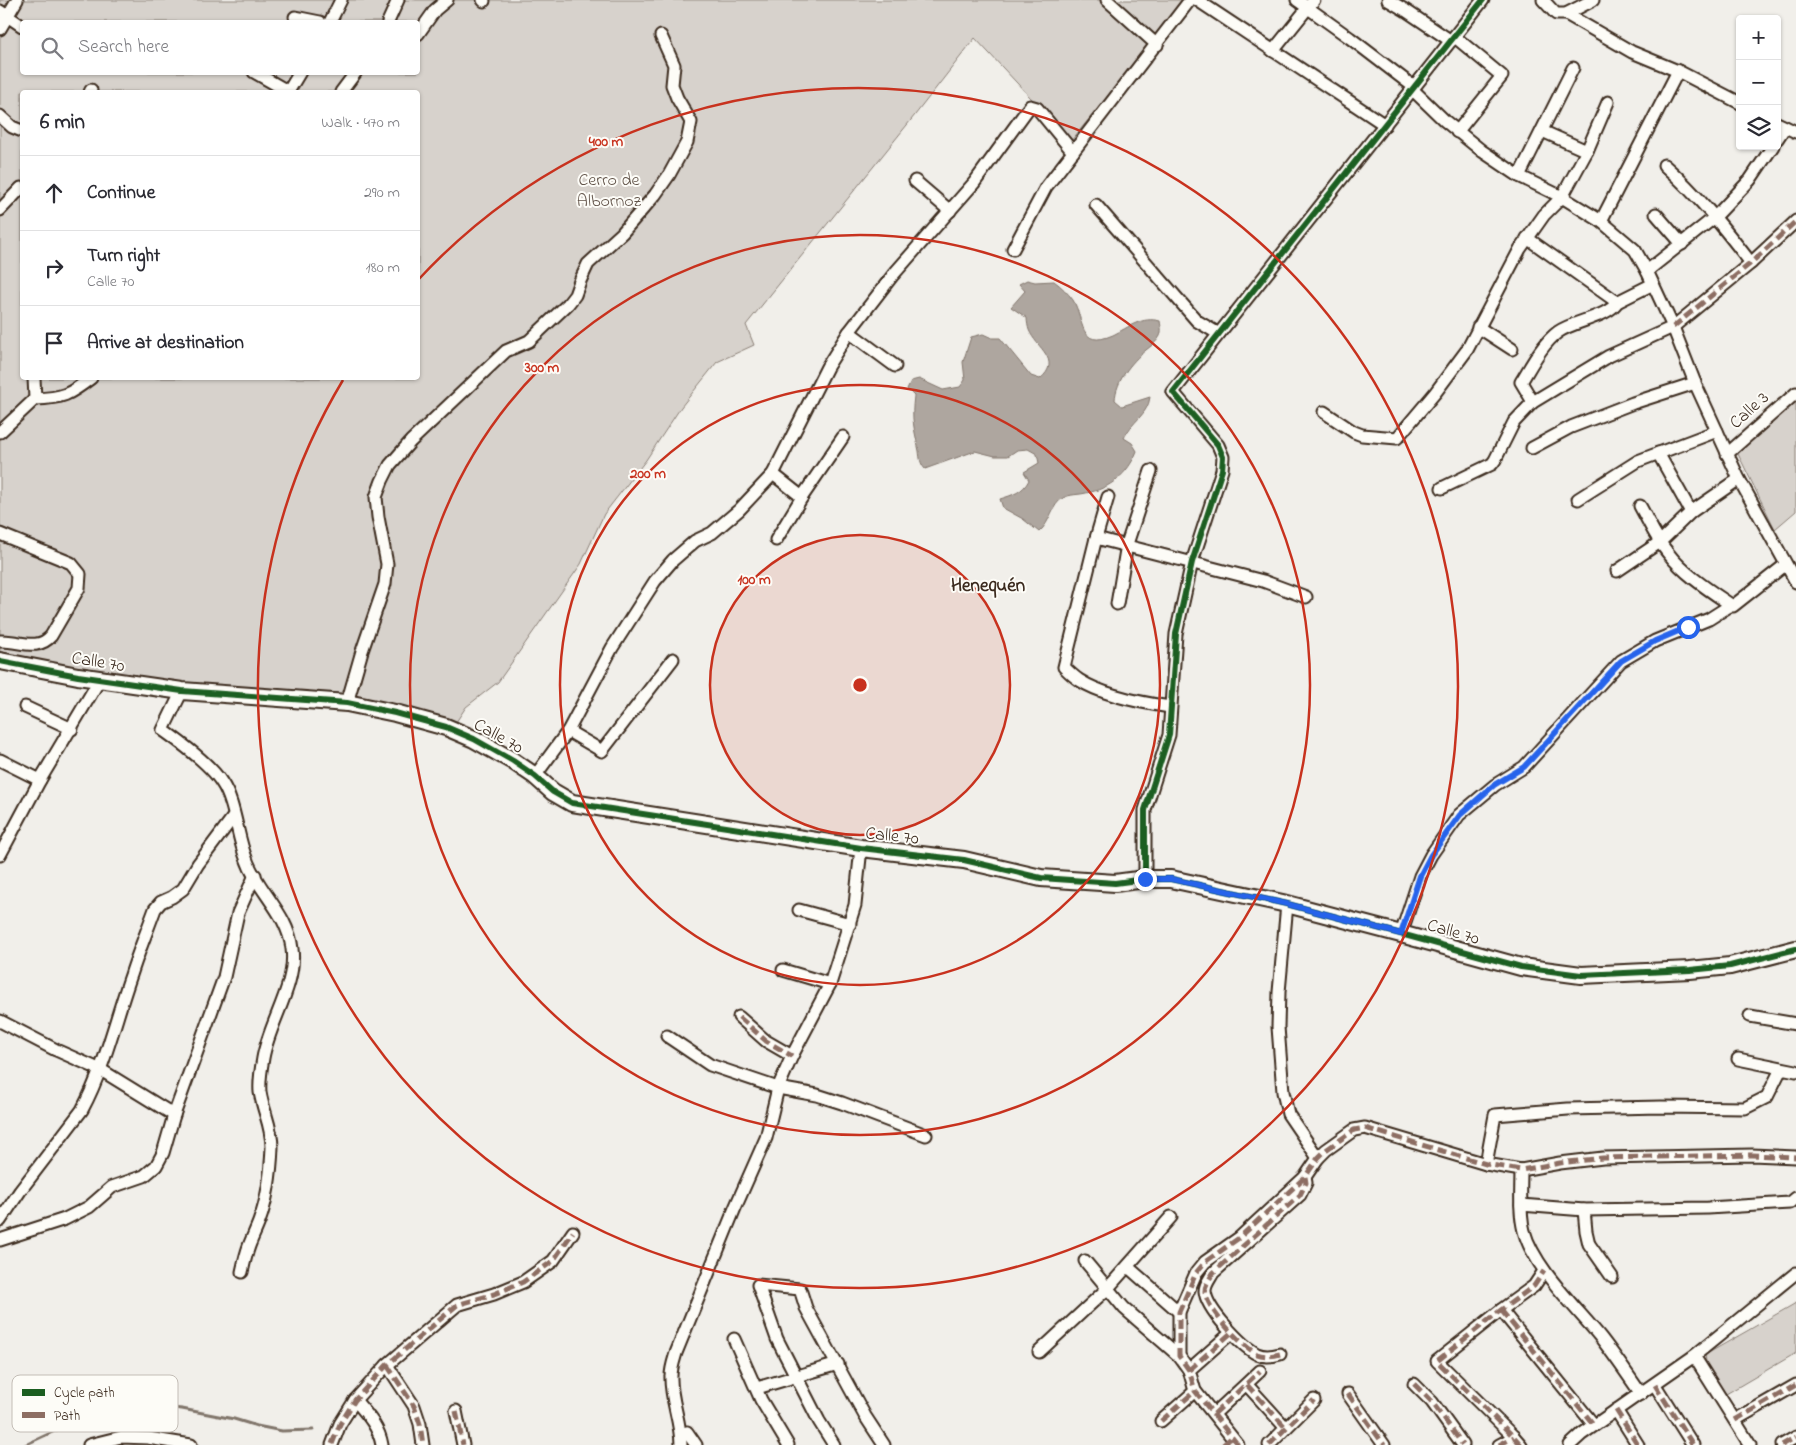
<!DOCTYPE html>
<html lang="en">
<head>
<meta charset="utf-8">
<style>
  :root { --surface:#fff; --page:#f2f2f3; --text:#2b2b33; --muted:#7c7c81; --line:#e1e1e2 }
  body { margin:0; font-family:"Indie Flower",sans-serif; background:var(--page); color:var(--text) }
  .controls { position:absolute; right:15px; top:15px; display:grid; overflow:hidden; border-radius:5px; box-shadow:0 1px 4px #0004 }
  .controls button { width:45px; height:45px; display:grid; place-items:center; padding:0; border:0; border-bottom:1px solid var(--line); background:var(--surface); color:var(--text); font:25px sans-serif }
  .stop { position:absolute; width:15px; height:15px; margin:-11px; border:4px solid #2563eb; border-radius:50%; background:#fff }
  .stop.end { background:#2563eb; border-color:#fff; box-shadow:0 1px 5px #0008 }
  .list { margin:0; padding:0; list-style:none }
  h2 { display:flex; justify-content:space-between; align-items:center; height:65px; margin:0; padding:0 20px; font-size:21px }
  h2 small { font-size:16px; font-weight:400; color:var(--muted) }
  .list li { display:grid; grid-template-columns:32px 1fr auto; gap:15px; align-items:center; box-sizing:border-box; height:75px; padding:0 20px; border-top:1px solid var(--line) }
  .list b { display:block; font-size:19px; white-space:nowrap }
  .list p { margin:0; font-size:16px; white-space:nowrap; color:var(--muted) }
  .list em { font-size:16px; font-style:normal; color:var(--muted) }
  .icon { flex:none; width:28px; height:28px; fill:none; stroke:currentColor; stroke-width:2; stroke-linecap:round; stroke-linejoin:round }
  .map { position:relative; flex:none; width:1796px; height:1445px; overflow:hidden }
  .search { position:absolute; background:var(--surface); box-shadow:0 1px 4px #0004; left:20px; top:20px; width:400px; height:55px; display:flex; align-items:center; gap:12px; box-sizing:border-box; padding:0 18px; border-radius:5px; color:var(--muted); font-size:19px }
  .panel { position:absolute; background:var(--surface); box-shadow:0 1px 4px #0004; left:20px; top:90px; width:400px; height:290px; border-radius:5px }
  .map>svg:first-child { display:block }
  .green { fill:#d7d2cc; stroke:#897e75; fill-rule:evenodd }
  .water { fill:#aea69f; stroke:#80746b }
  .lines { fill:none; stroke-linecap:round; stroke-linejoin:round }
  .stream { stroke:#80746b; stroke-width:3 }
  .street-casing { stroke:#3b2a1e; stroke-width:15 }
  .secondary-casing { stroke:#3b2a1e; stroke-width:20 }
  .street { stroke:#fdfcf7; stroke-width:11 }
  .secondary { stroke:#fdfcf7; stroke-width:16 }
  .quiet { stroke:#8d6e63; stroke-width:5; stroke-dasharray:10 5; stroke-linecap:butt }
  .cycleway-casing { stroke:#fdfcf7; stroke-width:9 }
  .cycleway { stroke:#1b5e20; stroke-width:6 }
  .route { stroke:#2563eb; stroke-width:6 }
  .ring { fill:none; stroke:#c8321e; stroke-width:2.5 }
  .labels { text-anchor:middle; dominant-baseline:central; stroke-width:4; stroke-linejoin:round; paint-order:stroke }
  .park-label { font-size:18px; fill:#62544a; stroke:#fdfcf7 }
  .street-label { font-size:18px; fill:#3b2a1e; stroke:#fdfcf7 }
  .neighbourhood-label { font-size:19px; font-weight:bold; fill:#3b2a1e; stroke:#fdfcf7 }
  .key { fill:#fdfcf7; stroke:#c3bdb6; stroke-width:1 }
  .key-label { font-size:14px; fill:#3b2a1e }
  .centre { fill:#c8321e; stroke:#fdfcf7; stroke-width:2.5 }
  .ring-label { font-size:15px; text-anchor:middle; font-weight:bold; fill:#c8321e; stroke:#fdfcf7; stroke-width:4; stroke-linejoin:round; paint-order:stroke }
</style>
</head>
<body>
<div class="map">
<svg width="1796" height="1445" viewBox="0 0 1796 1445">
  <rect width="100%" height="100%" fill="#f1efea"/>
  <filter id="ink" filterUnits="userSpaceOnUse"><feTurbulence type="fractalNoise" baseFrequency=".02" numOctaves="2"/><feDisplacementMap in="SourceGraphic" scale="10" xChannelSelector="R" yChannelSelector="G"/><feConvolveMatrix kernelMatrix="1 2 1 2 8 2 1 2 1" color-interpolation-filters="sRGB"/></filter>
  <g filter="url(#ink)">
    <g class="green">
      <path d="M0 0H1186L1071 141 975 38 915 115 746 325 754 345 717 362 681 407 646 460 604 514 581 564 498 682 466 707 456 722 399 707 308 694 100 675 0 656ZM22 22H418V72H22ZM22 92H418V378H22Z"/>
      <polygon points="1796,397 1796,511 1775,529 1736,450"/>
      <polygon points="1796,1303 1796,1353 1726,1394 1707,1368 1705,1355"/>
    </g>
    <path class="water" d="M1027 280 1035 282 1054 281C1061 286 1068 293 1073 300 1085 320 1078 350 1113 335 1129 327 1142 316 1160 321 1161 327 1162 331 1160 336 1157 342 1151 346 1146 350 1131 362 1116 381 1115 400L1122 406 1150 397C1148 415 1131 422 1124 438L1132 443 1137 451C1128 474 1110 489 1086 493 1078 495 1070 494 1063 498 1051 505 1051 522 1039 532L1023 519 1003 508 1000 499C1013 495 1023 492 1029 480L1024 472 1039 463 1037 454 1028 449 1017 450 1008 456H995L975 451 925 469C920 463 920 459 919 451 914 428 911 420 914 396L907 389 911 381 919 379 943 390 960 387 965 380 963 362 971 337 983 334 992 338H1000L1031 376 1040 379C1063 360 1036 348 1029 330 1028 327 1027 322 1027 318L1011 307 1025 291 1019 284Z"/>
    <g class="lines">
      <polyline class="stream" points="25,1445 80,1419 130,1406 162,1407 182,1409 234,1419 257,1426 282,1431 313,1430"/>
      <g class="street-casing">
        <g id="street">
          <polyline points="483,0 484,1"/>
          <polyline points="1107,0 1157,45"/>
          <polyline points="1197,0 1385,125"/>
          <polyline points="1297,0 1350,38 1414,87"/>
          <polyline points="1388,0 1405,10 1451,41"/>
          <polyline points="1543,0 1556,14 1566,14 1593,0"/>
          <polyline points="0,11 22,26"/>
          <polyline points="1566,14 1632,52 1678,71 1740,103"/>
          <polyline points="295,17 320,22"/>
          <polyline points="330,22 341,0"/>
          <polyline points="388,22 398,0"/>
          <polyline points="0,29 17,0"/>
          <polyline points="418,34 435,10 447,0"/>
          <polyline points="1455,37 1502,76 1457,132"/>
          <polyline points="1273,51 1314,0"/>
          <polyline points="254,72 289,92"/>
          <polyline points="1413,90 1445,121 1482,151 1519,176 1562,197 1601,221 1635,250 1647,271 1673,327 1695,383 1739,479 1796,582"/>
          <polyline points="90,92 91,90"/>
          <polyline points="288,92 300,72"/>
          <polyline points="341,92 356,72"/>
          <polyline points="0,116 12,127 22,131"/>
          <polyline points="1777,123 1796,132"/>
          <polyline points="1542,131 1587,151"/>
          <polyline points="1777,139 1785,127"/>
          <path d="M1664 165C1697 194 1724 228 1751 263"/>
          <polyline points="1519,176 1573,68"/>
          <polyline points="915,181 950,211"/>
          <polyline points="1096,205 1197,321 1219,334"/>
          <polyline points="0,210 21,188"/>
          <polyline points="1656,214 1682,244"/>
          <polyline points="1601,221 1678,71"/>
          <polyline points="1527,238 1617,302 1653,284"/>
          <polyline points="1013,249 1046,187 1190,0"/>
          <polyline points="1647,271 1715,217 1750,180 1773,146"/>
          <polyline points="1478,327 1512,349"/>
          <polyline points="849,332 895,366"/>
          <polyline points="34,378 35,399"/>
          <path d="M1533 402 1521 382C1531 366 1542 344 1558 332 1573 321 1609 317 1617 302"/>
          <polyline points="1324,412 1354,432 1362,435 1397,438 1435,393 1467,350 1520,249 1544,215 1562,197 1587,151 1608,102"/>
          <path d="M0 432 35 399C63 398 69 395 91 378"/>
          <polyline points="1532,448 1571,427 1633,403 1695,383"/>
          <polyline points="1658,453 1691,512"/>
          <polyline points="1727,454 1796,393"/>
          <polyline points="773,474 802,497"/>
          <polyline points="1442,488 1492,464 1495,460 1514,422 1533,402 1609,356 1673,327 1751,263 1796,221"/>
          <path d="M1108 497 1096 538 1064 667C1068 671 1073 676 1079 680 1102 695 1143 703 1170 707"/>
          <polyline points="1578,499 1638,461 1717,431"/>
          <path d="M1640 506C1649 522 1656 539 1668 553 1684 574 1709 590 1731 605"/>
          <path d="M0 534 71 563 80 574 79 588 51 636C37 652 19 640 0 641"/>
          <polyline points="1096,538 1263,581 1306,597"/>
          <polyline points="776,540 802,497 843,437"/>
          <polyline points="1617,571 1660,542 1691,512 1739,479"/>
          <polyline points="1117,604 1127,544 1151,471"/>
          <path d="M182 691 163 730C180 742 211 765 222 783 235 802 237 836 246 858 257 891 288 913 292 949 297 984 269 1023 263 1058 261 1069 259 1080 260 1092 263 1111 272 1127 272 1147 271 1172 268 1198 259 1222 256 1230 252 1238 249 1246 246 1254 244 1263 242 1272"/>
          <polyline points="347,703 362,651 385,584 387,564 378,517 376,497 382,481 390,465 411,441 506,351 529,341 568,304 575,295 580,281 588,264 622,233 655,195 669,175 687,142 691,122 677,98 672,85 674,65 661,36"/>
          <polyline points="25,707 72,729"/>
          <polyline points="568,731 602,751 673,659"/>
          <polyline points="0,760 40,780"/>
          <polyline points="535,776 568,731 612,648 655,581 673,560 695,541 712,533 739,510 773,474 827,367 849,332 893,275 974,183 1030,106 1037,108 1073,152"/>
          <polyline points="0,855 40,780 100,679"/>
          <polyline points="1145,879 1145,810 1169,735 1176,634 1192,562 1222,470 1223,457 1218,445 1173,392 1483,0"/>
          <polyline points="1287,904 1279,992 1278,1027 1283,1092 1288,1114 1318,1158"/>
          <polyline points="799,910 850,924"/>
          <polyline points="1401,934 1420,876 1431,855 1459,815 1495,785 1524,767 1621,661 1655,641 1709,619 1731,605 1733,606 1785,565"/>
          <polyline points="783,970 830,984"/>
          <polyline points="1750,1016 1796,1024"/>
          <polyline points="739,1017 766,1041 792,1056"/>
          <polyline points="0,1021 56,1050 101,1070 174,1115"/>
          <polyline points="667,1036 710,1065 778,1088 817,1095 842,1103 926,1135"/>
          <polyline points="1738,1059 1796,1071"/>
          <polyline points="1486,1164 1495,1115 1568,1109 1661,1107 1745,1108 1767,1097 1781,1069"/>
          <path d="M1521 1170C1521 1190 1519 1212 1524 1231 1534 1268 1577 1308 1601 1338 1615 1356 1628 1375 1641 1394"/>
          <polyline points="1521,1205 1584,1210 1708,1208 1790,1203 1796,1198"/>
          <polyline points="1584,1210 1586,1231 1589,1244 1612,1277"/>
          <path d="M0 1221 20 1191 82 1110C105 1067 115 1020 131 975 138 953 147 931 155 909L161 902 172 897 183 889 198 864 234 816"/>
          <polyline points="0,1240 65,1219 89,1207 112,1187 144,1176 156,1166 163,1153 174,1115 224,977 238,913 255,875"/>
          <polyline points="1085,1261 1124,1308 1179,1356"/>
          <polyline points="1128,1267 1179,1312"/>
          <polyline points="1501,1310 1594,1425"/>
          <polyline points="734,1339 761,1400 788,1445"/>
          <polyline points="1039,1352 1108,1288 1171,1217"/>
          <path d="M1280 1354C1273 1356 1264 1357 1257 1354 1242 1346 1206 1309 1205 1291 1205 1284 1210 1279 1213 1273L1300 1195 1306 1183 1305 1177"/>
          <polyline points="1694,1356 1750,1445"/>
          <polyline points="387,1365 414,1406 420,1424 423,1445"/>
          <polyline points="1189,1370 1231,1333"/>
          <polyline points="1414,1384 1432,1402 1463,1445"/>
          <polyline points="1247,1385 1286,1428"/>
          <polyline points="1655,1385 1693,1445"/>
          <polyline points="757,1388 838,1364"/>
          <polyline points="1348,1394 1384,1445"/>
          <path d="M355 1400C367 1414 379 1427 382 1445"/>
          <polyline points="1616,1410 1638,1445"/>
          <polyline points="456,1411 463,1445"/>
          <polyline points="1214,1414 1260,1371"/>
          <polyline points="1735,1420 1796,1385"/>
          <polyline points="1161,1421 1195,1391"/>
          <polyline points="681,1435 687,1432 696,1445"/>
          <polyline points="89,1445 121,1437 148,1438 191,1445"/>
          <polyline points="332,1445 340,1424 355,1400 387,1365 457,1305 494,1294 523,1282 553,1261 573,1232"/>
          <path d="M681 1445C681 1421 670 1399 671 1376 671 1368 674 1360 676 1353L735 1208 766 1138 778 1088 792 1056 830 984 855 905 861 848"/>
          <polyline points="834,1445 819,1421 777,1339 758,1285 800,1289 806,1308 865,1416 884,1445"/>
          <polyline points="1238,1445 1195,1391 1189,1370 1179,1356 1179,1312 1196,1273 1205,1262 1239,1238 1305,1177 1318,1158 1326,1150 1354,1130 1365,1128 1486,1164 1521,1170 1560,1163 1603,1158 1752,1155 1796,1157"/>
          <polyline points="1269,1445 1314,1400"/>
          <polyline points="1499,1445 1514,1437"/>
          <polyline points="1521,1445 1514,1437 1437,1361 1501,1310 1534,1286 1544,1271"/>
          <polyline points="1570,1445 1582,1434 1694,1356 1796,1273"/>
          <polyline points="1782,1445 1796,1437"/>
        </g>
      </g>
      <g class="secondary-casing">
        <polyline id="secondary" points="0,661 78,676 182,691 347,703 395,713 446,727 474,739 513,761 535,776 553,792 572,803 861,848 964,860 1041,878 1115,883 1145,879 1171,879 1287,904 1401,934 1521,967 1581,975 1690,970 1730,966 1796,949"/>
      </g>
      <use href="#street" class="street"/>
      <use href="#secondary" class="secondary"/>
      <g class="quiet">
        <polyline points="1673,327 1751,263 1796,221"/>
        <polyline points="739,1017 766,1041 792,1056"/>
        <polyline points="1501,1310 1594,1425"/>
        <path d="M1280 1354C1273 1356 1264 1357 1257 1354 1242 1346 1206 1309 1205 1291 1205 1284 1210 1279 1213 1273L1300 1195 1306 1183 1305 1177"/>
        <polyline points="387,1365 414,1406 420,1424 423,1445"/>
        <polyline points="1189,1370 1231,1333"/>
        <polyline points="1414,1384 1432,1402 1463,1445"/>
        <polyline points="1247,1385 1286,1428"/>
        <polyline points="1655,1385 1693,1445"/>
        <polyline points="1348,1394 1384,1445"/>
        <polyline points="1616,1410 1638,1445"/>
        <polyline points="456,1411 463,1445"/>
        <polyline points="1214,1414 1260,1371"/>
        <polyline points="1735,1420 1796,1385"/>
        <polyline points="1161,1421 1195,1391"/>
        <polyline points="332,1444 340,1424 355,1400 387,1365 457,1305 494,1294 523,1282 553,1261 573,1232"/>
        <polyline points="1223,1445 1232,1437"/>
        <polyline points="1238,1445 1195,1391 1189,1370 1179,1356 1179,1312 1196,1273 1205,1262 1239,1238 1305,1177 1318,1158 1326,1150 1354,1130 1365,1128 1486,1164 1521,1170 1560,1163 1603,1158 1752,1155 1796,1157"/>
        <polyline points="1269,1445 1314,1400"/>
        <polyline points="1499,1445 1514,1437"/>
        <polyline points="1521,1445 1514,1437 1437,1361 1501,1310 1534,1286 1544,1271"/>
        <polyline points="1782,1445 1796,1437"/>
      </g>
      <g class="cycleway-casing">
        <g id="cycleway">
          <polyline points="0,661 78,676 182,691 347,703 395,713 446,727 474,739 513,761 535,776 553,792 572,803 861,848 964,860 1041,878 1115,883 1145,879 1171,879 1287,904 1401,934 1521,967 1581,975 1690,970 1730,966 1796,949"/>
          <polyline points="1145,879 1145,810 1169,735 1176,634 1192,562 1222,470 1223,457 1218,445 1173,392 1483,0"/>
        </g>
      </g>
      <use href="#cycleway" class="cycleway"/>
    </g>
  </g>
  <g class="lines" filter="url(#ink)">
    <polyline class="route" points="1145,879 1171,879 1287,904 1401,934 1420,876 1431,855 1460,815 1494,785 1524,767 1621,661 1655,641 1688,627"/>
  </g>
  <circle cx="860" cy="685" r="150" fill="#c8321e" fill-opacity=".12"/>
  <g class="ring">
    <circle cx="860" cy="685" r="150"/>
    <circle cx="860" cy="685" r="300"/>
    <circle cx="860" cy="685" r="450"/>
    <path d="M418 280A600 600 0 1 1 343 380"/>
  </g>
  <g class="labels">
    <g class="park-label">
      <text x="609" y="181">Cerro de<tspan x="609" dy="21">Albornoz</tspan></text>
    </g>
    <g class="street-label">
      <text transform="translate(1750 411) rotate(-42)">Calle 3</text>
      <text transform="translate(98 663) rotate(9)">Calle 70</text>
      <text transform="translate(498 737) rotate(29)">Calle 70</text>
      <text transform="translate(892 837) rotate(6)">Calle 70</text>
      <text transform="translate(1453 933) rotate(16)">Calle 70</text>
    </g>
    <g class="neighbourhood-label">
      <text x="988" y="586">Henequén</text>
    </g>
  </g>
  <rect x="12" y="1375" width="166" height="57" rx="8" class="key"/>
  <rect x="22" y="1389" width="23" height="7" fill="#1b5e20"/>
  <rect x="22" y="1412" width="23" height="6" fill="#8d6e63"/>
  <g class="key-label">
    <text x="54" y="1397">Cycle path</text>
    <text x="54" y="1420">Path</text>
  </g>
  <circle cx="860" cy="685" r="8" class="centre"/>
  <g class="ring-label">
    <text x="606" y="146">400 m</text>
    <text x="542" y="372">300 m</text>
    <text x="648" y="478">200 m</text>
    <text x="754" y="584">100 m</text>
  </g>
</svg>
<div class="controls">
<button>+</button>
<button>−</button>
<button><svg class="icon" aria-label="layers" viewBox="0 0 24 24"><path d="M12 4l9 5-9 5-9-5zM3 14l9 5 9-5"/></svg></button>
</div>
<div class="stop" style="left:1688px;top:627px"></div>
<div class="stop end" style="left:1145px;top:879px"></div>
<div class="search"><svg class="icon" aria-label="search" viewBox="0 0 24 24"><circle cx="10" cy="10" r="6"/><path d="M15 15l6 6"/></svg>Search here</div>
<section class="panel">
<h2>6 min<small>Walk · 470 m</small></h2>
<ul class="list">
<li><svg class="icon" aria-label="ahead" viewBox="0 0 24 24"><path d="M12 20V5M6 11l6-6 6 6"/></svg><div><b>Continue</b></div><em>290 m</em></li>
<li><svg class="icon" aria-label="right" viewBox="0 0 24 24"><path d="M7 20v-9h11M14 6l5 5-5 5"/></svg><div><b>Turn right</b><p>Calle 70</p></div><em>180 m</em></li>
<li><svg class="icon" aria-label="arrive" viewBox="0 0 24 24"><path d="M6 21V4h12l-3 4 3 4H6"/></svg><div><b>Arrive at destination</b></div></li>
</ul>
</section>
</div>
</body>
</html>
